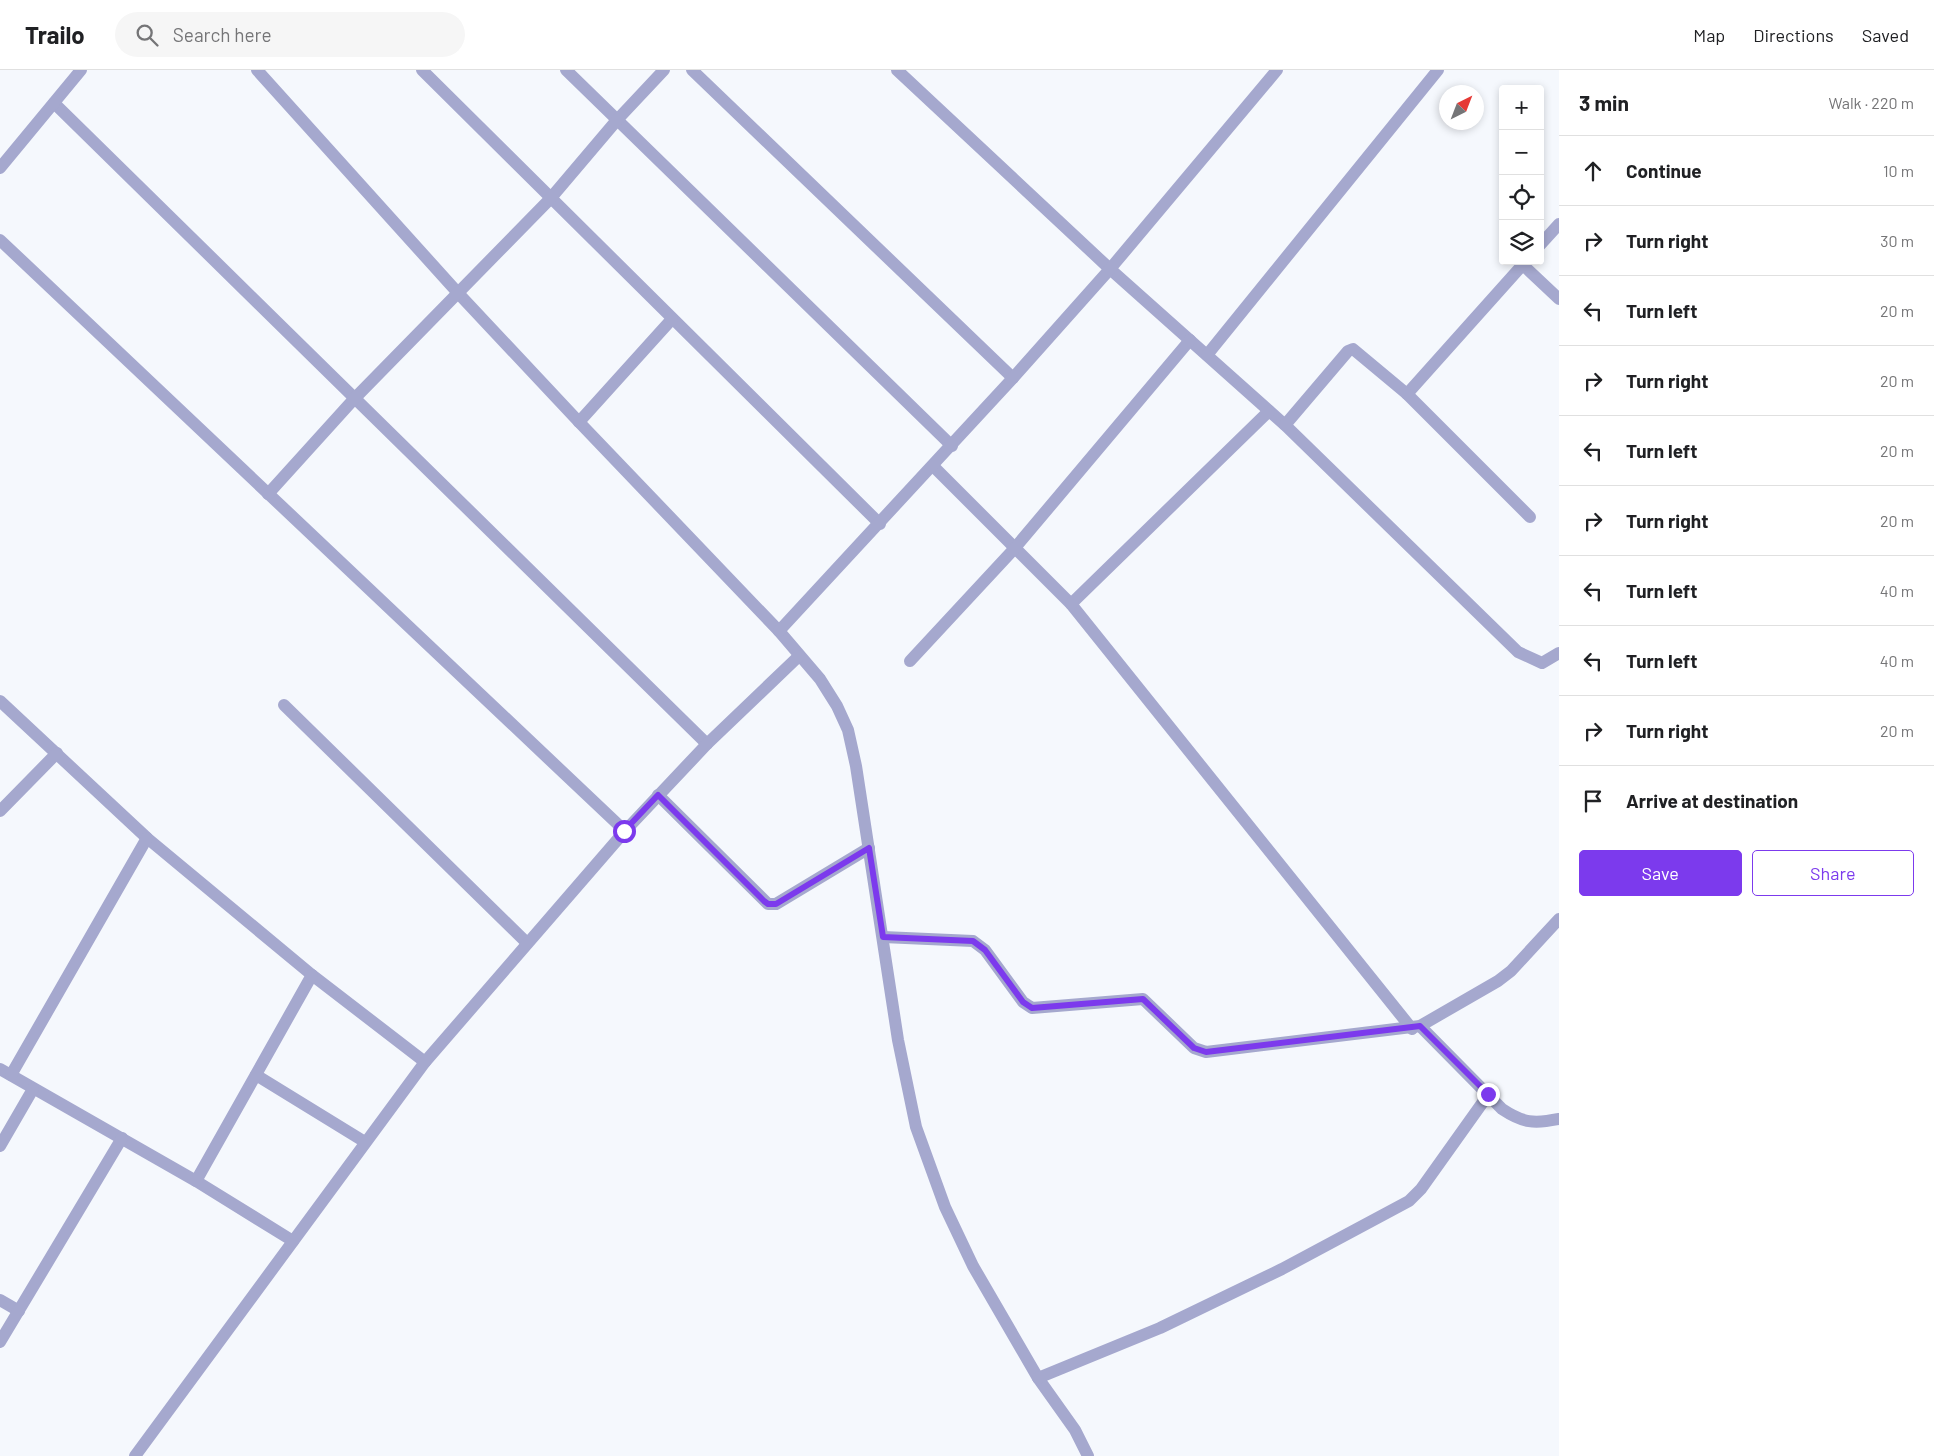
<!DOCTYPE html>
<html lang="en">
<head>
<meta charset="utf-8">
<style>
  :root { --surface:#fff; --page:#f6f6f6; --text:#202124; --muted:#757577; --line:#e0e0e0; --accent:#7c3aed }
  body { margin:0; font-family:Barlow,sans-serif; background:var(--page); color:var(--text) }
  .controls { position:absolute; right:15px; top:15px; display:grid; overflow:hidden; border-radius:5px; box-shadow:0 2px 8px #0003 }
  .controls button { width:45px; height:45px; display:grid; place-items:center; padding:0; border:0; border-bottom:1px solid var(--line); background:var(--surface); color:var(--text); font:25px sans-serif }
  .compass { position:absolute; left:1439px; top:15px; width:45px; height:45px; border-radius:50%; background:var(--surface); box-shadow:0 2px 8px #0003; rotate:42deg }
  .stop { position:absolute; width:15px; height:15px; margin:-11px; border:4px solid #7c3aed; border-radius:50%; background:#fff }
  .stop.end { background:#7c3aed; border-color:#fff; box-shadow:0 1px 5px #0008 }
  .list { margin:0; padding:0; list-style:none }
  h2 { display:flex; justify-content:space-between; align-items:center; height:65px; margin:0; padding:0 20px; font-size:21px }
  h2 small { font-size:16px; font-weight:400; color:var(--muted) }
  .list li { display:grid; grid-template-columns:32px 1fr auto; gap:15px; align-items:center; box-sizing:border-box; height:70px; padding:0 20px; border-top:1px solid var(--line) }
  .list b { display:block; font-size:19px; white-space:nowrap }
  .list em { font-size:16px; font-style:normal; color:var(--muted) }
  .actions { display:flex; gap:10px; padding:15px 20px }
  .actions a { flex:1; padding:11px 0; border:1px solid var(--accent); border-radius:5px; text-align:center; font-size:18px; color:var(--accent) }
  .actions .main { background:var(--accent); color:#fff }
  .icon { flex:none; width:28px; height:28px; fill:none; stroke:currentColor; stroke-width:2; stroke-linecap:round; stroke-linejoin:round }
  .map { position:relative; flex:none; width:1559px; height:1386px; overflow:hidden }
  header { display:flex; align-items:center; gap:30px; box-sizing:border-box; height:70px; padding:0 25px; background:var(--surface); border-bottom:1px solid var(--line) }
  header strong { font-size:24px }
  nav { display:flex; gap:28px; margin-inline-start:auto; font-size:18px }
  .search { width:350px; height:45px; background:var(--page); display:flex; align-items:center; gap:12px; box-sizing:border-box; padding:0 18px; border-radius:28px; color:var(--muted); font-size:19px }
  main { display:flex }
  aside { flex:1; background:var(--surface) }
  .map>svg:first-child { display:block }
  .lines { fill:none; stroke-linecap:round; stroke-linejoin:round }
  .minor { stroke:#a5a8ce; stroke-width:12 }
  .route { stroke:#7c3aed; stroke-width:6 }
</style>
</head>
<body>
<header>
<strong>Trailo</strong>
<div class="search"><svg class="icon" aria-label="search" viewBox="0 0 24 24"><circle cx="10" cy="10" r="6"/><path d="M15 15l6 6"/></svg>Search here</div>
<nav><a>Map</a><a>Directions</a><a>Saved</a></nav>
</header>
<main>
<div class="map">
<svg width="1559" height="1386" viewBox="0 0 1559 1386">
  <rect width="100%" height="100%" fill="#f5f8fd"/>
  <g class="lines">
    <g class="minor">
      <polyline points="257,0 458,223 579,352 779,561 820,609 837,636 848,660 856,696 898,970 916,1057 945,1137 973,1196 1038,1308 1075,1360 1088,1386"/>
      <polyline points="422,0 880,454"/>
      <polyline points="566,0 952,376"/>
      <polyline points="692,0 1013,308"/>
      <polyline points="897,0 1110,199 1285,355 1518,582 1542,593 1559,583"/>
      <polyline points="54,33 707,674"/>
      <polyline points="0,98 81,0"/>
      <polyline points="0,170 625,761"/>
      <polyline points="1540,175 1559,154"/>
      <polyline points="1523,195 1559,229"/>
      <polyline points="1207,285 1438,0"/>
      <polyline points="1407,324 1526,191"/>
      <polyline points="579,352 672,249"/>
      <polyline points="1285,355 1348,281 1353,279 1407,324 1530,447"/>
      <polyline points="933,396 1071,534 1412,959"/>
      <polyline points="268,424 354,329 550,129 617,50 664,0"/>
      <polyline points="1071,534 1269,341"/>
      <polyline points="779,561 1013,308 1110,199 1277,0"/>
      <polyline points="910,591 1014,479 1190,270"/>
      <polyline points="0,631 147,768 312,905 425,992"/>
      <polyline points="284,635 527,873"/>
      <polyline points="658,725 768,834 776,834 869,778"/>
      <polyline points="0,741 57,683"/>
      <polyline points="883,867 973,871 985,880 1023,932 1032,938 1143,929 1194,978 1206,982 1420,956 1498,911 1511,901 1559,849"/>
      <path d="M1420 956 1502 1039C1523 1053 1534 1054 1559 1049"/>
      <polyline points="0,999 196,1111 293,1171"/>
      <polyline points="11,1005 147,768"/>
      <polyline points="256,1005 365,1072"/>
      <polyline points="0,1076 33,1019"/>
      <polyline points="196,1111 312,905"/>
      <polyline points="0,1230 19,1241"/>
      <polyline points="0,1272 122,1068"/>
      <polyline points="1038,1308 1160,1258 1282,1199 1409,1131 1421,1119 1488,1025"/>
      <polyline points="135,1386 425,992 625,761 707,674 799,586"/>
    </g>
  </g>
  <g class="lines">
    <polyline class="route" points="624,761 658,725 764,831 768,834 776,834 869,778 883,867 973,871 985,880 1023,932 1032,938 1143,929 1194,978 1206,982 1420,956 1488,1024"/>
  </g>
</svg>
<div class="controls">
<button>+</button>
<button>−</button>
<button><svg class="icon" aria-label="locate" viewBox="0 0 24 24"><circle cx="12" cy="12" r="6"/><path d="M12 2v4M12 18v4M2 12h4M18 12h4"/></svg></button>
<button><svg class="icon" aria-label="layers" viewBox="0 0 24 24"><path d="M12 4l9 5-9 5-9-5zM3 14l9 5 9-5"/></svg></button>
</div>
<svg class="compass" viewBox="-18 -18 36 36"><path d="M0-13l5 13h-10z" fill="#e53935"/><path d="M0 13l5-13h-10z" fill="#757577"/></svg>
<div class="stop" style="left:624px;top:761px"></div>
<div class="stop end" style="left:1488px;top:1024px"></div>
</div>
<aside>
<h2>3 min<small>Walk · 220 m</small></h2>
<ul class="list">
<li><svg class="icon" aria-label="ahead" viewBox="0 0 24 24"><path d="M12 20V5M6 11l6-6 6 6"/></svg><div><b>Continue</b></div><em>10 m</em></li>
<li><svg class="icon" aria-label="right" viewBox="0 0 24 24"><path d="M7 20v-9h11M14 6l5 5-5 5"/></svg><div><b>Turn right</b></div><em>30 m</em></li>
<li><svg class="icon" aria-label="left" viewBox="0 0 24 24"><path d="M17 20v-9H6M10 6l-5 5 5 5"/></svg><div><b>Turn left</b></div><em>20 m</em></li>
<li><svg class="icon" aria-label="right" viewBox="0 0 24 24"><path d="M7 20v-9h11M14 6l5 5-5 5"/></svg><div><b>Turn right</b></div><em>20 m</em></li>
<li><svg class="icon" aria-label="left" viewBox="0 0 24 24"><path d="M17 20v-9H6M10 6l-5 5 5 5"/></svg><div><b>Turn left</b></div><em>20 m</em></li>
<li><svg class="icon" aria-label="right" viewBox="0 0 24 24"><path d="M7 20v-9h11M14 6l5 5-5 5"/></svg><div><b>Turn right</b></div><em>20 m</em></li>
<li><svg class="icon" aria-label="left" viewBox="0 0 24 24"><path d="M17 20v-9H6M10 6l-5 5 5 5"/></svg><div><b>Turn left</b></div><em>40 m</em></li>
<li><svg class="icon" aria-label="left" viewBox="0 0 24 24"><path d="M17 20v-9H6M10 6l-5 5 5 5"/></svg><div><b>Turn left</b></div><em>40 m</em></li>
<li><svg class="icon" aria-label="right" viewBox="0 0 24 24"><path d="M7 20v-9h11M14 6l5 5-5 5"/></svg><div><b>Turn right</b></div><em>20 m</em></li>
<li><svg class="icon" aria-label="arrive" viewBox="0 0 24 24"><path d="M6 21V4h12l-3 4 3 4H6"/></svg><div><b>Arrive at destination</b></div></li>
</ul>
<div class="actions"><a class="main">Save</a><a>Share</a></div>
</aside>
</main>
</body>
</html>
